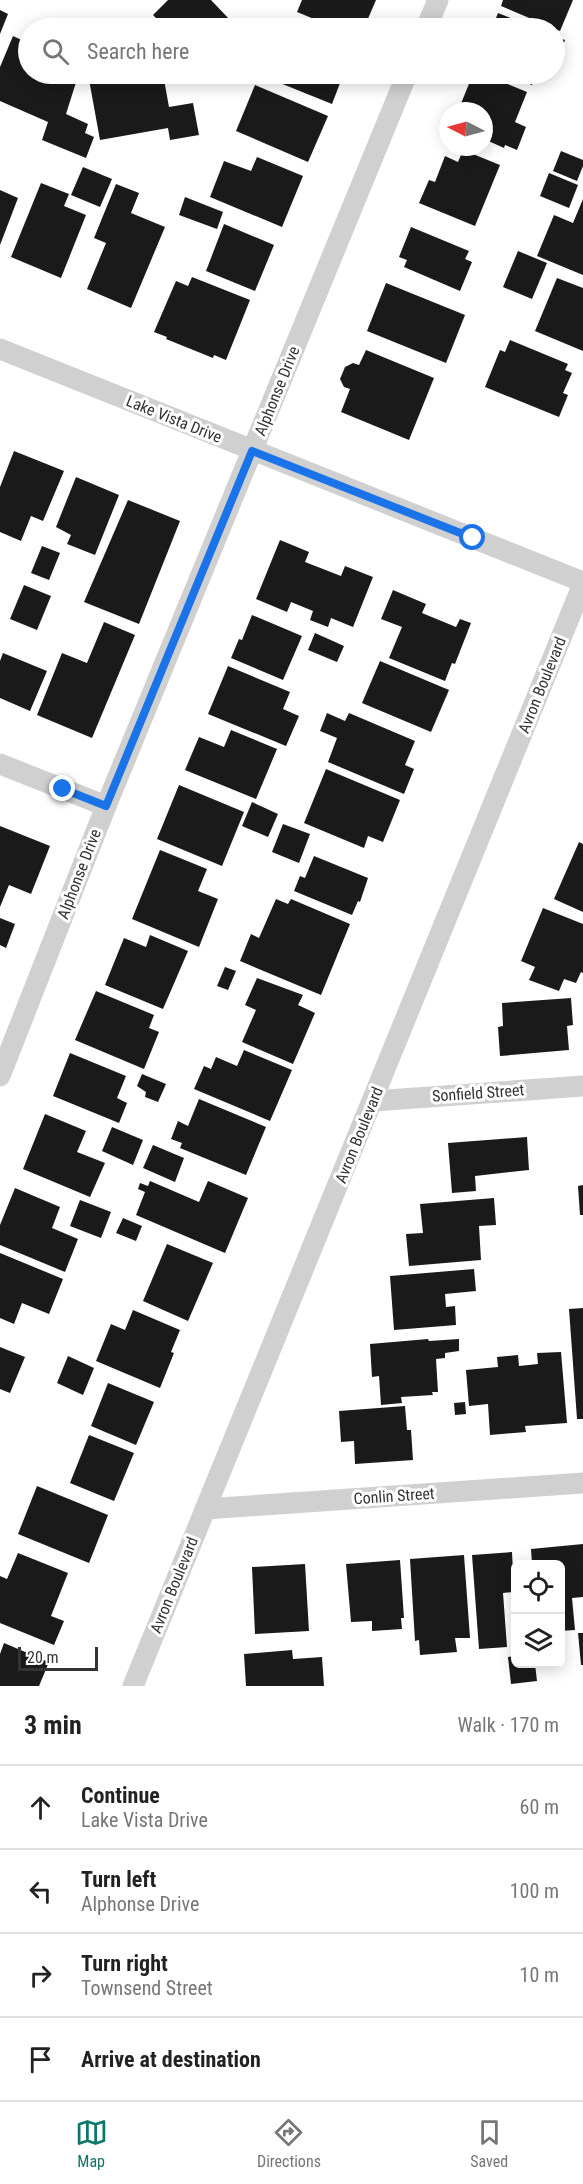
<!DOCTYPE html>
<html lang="en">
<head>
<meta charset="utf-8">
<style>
  :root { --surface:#fff; --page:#f2f2f2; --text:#222; --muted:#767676; --line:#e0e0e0; --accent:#0f766e }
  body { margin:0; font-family:"Roboto Condensed",sans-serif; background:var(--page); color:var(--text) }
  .controls { position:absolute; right:18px; bottom:18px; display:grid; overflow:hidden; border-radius:9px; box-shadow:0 3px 15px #0003 }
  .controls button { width:54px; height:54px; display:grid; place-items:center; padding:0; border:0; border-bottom:2px solid var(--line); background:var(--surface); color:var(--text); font:30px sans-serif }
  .compass { position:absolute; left:439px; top:102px; width:54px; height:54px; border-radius:50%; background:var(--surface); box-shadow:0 3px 15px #0003; rotate:276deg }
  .scale { position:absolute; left:18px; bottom:15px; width:80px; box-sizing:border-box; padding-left:6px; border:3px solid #333; border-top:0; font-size:16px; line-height:21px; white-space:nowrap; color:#333; -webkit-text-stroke:4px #fff; paint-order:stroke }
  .stop { position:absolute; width:18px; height:18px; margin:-14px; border:4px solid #1a73e8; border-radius:50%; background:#fff }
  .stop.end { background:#1a73e8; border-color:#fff; box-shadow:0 2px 6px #0008 }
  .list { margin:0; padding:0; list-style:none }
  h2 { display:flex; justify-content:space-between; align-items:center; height:78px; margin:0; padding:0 24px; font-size:26px }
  h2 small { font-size:20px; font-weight:400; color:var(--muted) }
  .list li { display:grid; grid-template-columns:39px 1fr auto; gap:18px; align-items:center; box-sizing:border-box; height:84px; padding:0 24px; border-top:2px solid var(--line) }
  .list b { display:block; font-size:22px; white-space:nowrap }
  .list p { margin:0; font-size:20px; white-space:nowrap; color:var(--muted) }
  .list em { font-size:20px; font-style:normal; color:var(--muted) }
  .icon { flex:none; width:33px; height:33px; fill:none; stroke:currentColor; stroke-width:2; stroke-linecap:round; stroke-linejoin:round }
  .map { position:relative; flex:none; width:583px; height:1686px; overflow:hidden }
  .search { position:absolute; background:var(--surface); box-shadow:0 3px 15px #0003; left:18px; right:18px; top:18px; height:66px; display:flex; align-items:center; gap:15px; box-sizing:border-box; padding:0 21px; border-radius:33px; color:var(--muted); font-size:22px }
  .sheet { height:414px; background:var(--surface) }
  nav { display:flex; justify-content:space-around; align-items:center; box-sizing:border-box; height:84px; border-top:2px solid var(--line); background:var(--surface); font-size:16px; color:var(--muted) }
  nav a { display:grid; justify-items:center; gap:3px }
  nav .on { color:var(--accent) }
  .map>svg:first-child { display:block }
  .building { fill:#1a1a1a }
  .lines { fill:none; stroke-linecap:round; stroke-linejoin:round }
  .street { stroke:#d0d0d0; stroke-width:21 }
  .route { stroke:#1a73e8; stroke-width:8 }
  .labels { text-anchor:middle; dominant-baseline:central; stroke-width:6; stroke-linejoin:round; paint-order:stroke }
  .street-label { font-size:16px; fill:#333; stroke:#fff }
</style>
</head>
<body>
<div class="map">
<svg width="583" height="1686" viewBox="0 0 583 1686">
  <rect width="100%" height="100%" fill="#fff"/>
  <g class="building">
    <polygon points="168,0 211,0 231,21 223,28 166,28 153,15"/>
    <polygon points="302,0 376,0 364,28 336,28 297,12"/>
    <polygon points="503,0 573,0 560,31 501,6"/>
    <polygon points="0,10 8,14 0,34"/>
    <polygon points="498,13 535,28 492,28"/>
    <polygon points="13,36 28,43 28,74 70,74 78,76 66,114 88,124 85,133 94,137 86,158 42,140 48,122 0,101 0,67"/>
    <polygon points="554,36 565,40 555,65 554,65"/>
    <polygon points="88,74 163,74 169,107 193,103 199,135 170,140 168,128 100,140"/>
    <polygon points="263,74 331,74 342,78 332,104 275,81 276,78"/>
    <polygon points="473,74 483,74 527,92 515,122 526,127 517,150 505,145 504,148 484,139 484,111 458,111"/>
    <polygon points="505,74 537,74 532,85"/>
    <polygon points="255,85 328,116 308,162 236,131"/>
    <polygon points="463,150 500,165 475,226 419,203 429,180 435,182 445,156 458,162"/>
    <polygon points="561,151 583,160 583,166 577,181 553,171"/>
    <polygon points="257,157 303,176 282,227 210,197 224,161 251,171"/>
    <polygon points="83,167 112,179 100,207 71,195"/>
    <polygon points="549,173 578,185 569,208 540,196"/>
    <polygon points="41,183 69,194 64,206 86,215 61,278 11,257"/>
    <polygon points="116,184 139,193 131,213 165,227 131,308 87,289 106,243 94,238"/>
    <polygon points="0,190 18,198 0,245"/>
    <polygon points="185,197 223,212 217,229 179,215"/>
    <polygon points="583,199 583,275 537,256 554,215 573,223"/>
    <polygon points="224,224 274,245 255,291 206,271"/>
    <polygon points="411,227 469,251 465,259 472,262 460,291 404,267 407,260 399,257"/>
    <polygon points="518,251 547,263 532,299 503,287"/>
    <polygon points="192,277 250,300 226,360 214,355 213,358 166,339 167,337 154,332 176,281 188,286"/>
    <polygon points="557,278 583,288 583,351 535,331"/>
    <polygon points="386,283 465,315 446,363 367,331"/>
    <polygon points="510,340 568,364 565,370 572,373 563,393 568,395 559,417 485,387 500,350 505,352"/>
    <polygon points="366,350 434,378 409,440 341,412 350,389 344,387 340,379 345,367 353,363 359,365"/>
    <polygon points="14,451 64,471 43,521 31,516 21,541 0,532 0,487"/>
    <polygon points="76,477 119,495 95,555 67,544 71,535 56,527"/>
    <polygon points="128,500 180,521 139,624 84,602"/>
    <polygon points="280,540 309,552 305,562 341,576 345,566 373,577 353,627 331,618 328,627 310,620 313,611 291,602 287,612 256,599"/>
    <polygon points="42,546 60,553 49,580 31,573"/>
    <polygon points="24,585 51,596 37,630 10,619"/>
    <polygon points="393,590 426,604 422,613 456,627 460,619 471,623 455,664 452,663 445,681 389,658 402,627 381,619"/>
    <polygon points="252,615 302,636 283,680 231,658 239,639 242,640"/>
    <polygon points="104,622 135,635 92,738 37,715 62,653 87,663"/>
    <polygon points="315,633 344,646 337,662 308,650"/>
    <polygon points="3,653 47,671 30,711 0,698 0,661"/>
    <polygon points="380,661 449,690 431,732 362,703"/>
    <polygon points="228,666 290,692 283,709 299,716 286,746 208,714"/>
    <polygon points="327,713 345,721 349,713 415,741 405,765 414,769 404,794 328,762 337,738 320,731"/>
    <polygon points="231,730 277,749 256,799 185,770 199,737 224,747"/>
    <polygon points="326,769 400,800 383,842 368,836 364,848 304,823"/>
    <polygon points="179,785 244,812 222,866 157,839"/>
    <polygon points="252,802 278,814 268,837 242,826"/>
    <polygon points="283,824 310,834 299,863 272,852"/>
    <polygon points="0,826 50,846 31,894 9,885 0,907"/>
    <polygon points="579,842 583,844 583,912 554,899"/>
    <polygon points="160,850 207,869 198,891 218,899 199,947 132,919"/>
    <polygon points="314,856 368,878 360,902 358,901 352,915 294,891 300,876 305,878"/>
    <polygon points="276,899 288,904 291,899 350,924 321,995 240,961 251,934 259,938"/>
    <polygon points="543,908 583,924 583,973 581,972 576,983 564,979 559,991 529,980 535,967 521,961"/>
    <polygon points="0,918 15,924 6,948 0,945"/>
    <polygon points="150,935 188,951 163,1009 105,985 124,938 146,947"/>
    <polygon points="225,967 236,971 228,990 217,986"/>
    <polygon points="257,978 303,995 298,1005 315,1013 293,1064 242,1042 256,1010 245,1005"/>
    <polygon points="96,991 154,1015 149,1028 159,1032 144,1069 75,1040"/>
    <polygon points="571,998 573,1025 567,1026 569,1050 500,1056 498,1027 503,1026 502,1003"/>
    <polygon points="244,1050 292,1070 270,1121 194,1089 204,1066 211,1069 216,1057 237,1066"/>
    <polygon points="70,1053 126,1076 117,1098 127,1103 119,1123 53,1096"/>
    <polygon points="142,1074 166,1084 158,1102 145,1097 146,1092 137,1086"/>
    <polygon points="199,1099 266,1127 246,1175 180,1148 182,1143 171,1139 178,1121 188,1126"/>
    <polygon points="45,1114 86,1131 77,1152 105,1163 90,1197 23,1169"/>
    <polygon points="112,1127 143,1140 133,1165 102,1151"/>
    <polygon points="527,1137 529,1170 475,1176 476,1191 452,1193 448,1143"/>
    <polygon points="153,1145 184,1158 175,1182 143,1168"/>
    <polygon points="150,1181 199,1202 208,1181 248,1198 225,1253 136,1215 145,1192 138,1189 140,1183 148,1186"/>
    <polygon points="583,1185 583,1215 580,1215 578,1186"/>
    <polygon points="15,1188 60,1207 52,1228 78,1239 65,1272 0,1245 0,1225"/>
    <polygon points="494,1198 496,1225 479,1226 481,1260 409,1266 406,1234 423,1233 420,1204"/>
    <polygon points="80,1200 111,1212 101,1238 70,1226"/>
    <polygon points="123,1218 142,1226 136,1241 116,1233"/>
    <polygon points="167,1244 213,1263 188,1321 143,1301"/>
    <polygon points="0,1253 63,1279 49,1314 22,1303 14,1324 0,1318"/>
    <polygon points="474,1269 476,1291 445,1294 446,1307 455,1306 456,1325 394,1330 390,1276"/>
    <polygon points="583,1308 583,1419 577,1419 569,1309"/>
    <polygon points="133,1310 180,1330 171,1352 174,1353 160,1388 96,1361 111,1324 125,1330"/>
    <polygon points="428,1339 429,1341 459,1339 459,1351 445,1353 445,1358 436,1359 438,1392 432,1392 433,1395 401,1397 402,1403 381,1405 379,1376 372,1377 370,1344"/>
    <polygon points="0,1347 25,1357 10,1393 0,1389"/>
    <polygon points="561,1352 567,1423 525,1426 526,1432 490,1435 488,1404 469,1406 466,1370 498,1367 497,1357 518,1355 519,1366 538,1364 537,1353"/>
    <polygon points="68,1356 94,1368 83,1395 57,1383"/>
    <polygon points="108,1383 154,1402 136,1445 91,1426"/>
    <polygon points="465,1402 466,1414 455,1415 454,1403"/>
    <polygon points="405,1406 407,1430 411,1430 413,1460 355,1464 354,1441 341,1442 339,1411"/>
    <polygon points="89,1435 134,1453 114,1501 70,1483"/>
    <polygon points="37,1486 108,1515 89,1563 18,1534"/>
    <polygon points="583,1544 583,1597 572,1598 575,1630 560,1631 560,1564 532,1564 531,1549"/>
    <polygon points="512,1552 514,1592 503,1593 507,1647 479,1649 472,1555"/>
    <polygon points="18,1553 68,1573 51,1616 64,1621 54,1645 0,1623 0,1576 7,1579"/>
    <polygon points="464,1555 470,1638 455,1638 457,1652 420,1655 419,1640 415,1641 410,1559"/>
    <polygon points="400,1560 404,1618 401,1618 402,1629 372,1631 372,1621 351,1622 346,1564"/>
    <polygon points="305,1564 309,1631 255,1634 252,1567"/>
    <polygon points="578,1633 583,1633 583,1665 581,1665"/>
    <polygon points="4,1643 49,1662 39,1686 0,1686 0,1654"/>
    <polygon points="292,1650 293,1659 322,1657 324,1686 246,1686 244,1654"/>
    <polygon points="516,1656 516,1664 535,1664 537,1681 511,1684 508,1657"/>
  </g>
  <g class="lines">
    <g class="street">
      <polyline points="426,28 438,0"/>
      <polyline points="0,349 583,582"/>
      <polyline points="0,764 106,806"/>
      <polyline points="0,1076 106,806 407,74"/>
      <polyline points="373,1101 583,1086"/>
      <polyline points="205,1509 583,1483"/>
      <polyline points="133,1686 583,584"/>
    </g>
  </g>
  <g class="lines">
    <polyline class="route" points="63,789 106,806 252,451 473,538"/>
  </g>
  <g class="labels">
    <g class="street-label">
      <text transform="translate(277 391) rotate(-68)">Alphonse Drive</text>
      <text transform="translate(174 419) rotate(22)">Lake Vista Drive</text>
      <text transform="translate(542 685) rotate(-68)">Avron Boulevard</text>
      <text transform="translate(79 874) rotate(-69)">Alphonse Drive</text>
      <text transform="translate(478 1093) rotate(-4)">Sonfield Street</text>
      <text transform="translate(359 1135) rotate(-68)">Avron Boulevard</text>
      <text transform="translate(394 1496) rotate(-4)">Conlin Street</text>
      <text transform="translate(174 1585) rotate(-68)">Avron Boulevard</text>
    </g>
  </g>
</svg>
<div class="controls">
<button><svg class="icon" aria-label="locate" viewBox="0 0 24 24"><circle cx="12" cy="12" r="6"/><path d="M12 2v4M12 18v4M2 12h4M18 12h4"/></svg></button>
<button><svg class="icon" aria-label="layers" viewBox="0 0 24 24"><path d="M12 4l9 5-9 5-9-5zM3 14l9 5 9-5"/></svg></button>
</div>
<svg class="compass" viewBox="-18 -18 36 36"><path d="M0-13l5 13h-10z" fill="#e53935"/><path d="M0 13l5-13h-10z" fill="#767676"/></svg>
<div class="scale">20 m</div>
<div class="stop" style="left:473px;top:538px"></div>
<div class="stop end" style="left:63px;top:789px"></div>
<div class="search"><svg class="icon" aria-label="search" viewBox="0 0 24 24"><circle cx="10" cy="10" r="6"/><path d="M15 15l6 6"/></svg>Search here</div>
</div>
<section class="sheet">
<h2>3 min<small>Walk · 170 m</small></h2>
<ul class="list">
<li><svg class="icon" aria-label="ahead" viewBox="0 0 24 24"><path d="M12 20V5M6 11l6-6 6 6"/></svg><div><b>Continue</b><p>Lake Vista Drive</p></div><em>60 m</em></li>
<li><svg class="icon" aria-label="left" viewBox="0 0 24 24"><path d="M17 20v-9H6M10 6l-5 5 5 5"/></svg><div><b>Turn left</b><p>Alphonse Drive</p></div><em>100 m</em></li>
<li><svg class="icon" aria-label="right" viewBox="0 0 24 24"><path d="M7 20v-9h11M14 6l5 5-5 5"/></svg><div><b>Turn right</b><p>Townsend Street</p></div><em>10 m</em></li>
<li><svg class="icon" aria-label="arrive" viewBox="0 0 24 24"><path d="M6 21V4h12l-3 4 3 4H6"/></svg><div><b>Arrive at destination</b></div></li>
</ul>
</section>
<nav>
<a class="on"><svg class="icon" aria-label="map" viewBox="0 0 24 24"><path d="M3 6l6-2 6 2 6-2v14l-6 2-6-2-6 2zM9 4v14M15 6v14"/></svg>Map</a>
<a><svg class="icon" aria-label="directions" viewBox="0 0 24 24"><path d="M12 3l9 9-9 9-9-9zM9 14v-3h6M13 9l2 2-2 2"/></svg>Directions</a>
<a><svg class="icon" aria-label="saved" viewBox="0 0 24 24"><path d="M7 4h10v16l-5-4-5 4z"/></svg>Saved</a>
</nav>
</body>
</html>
